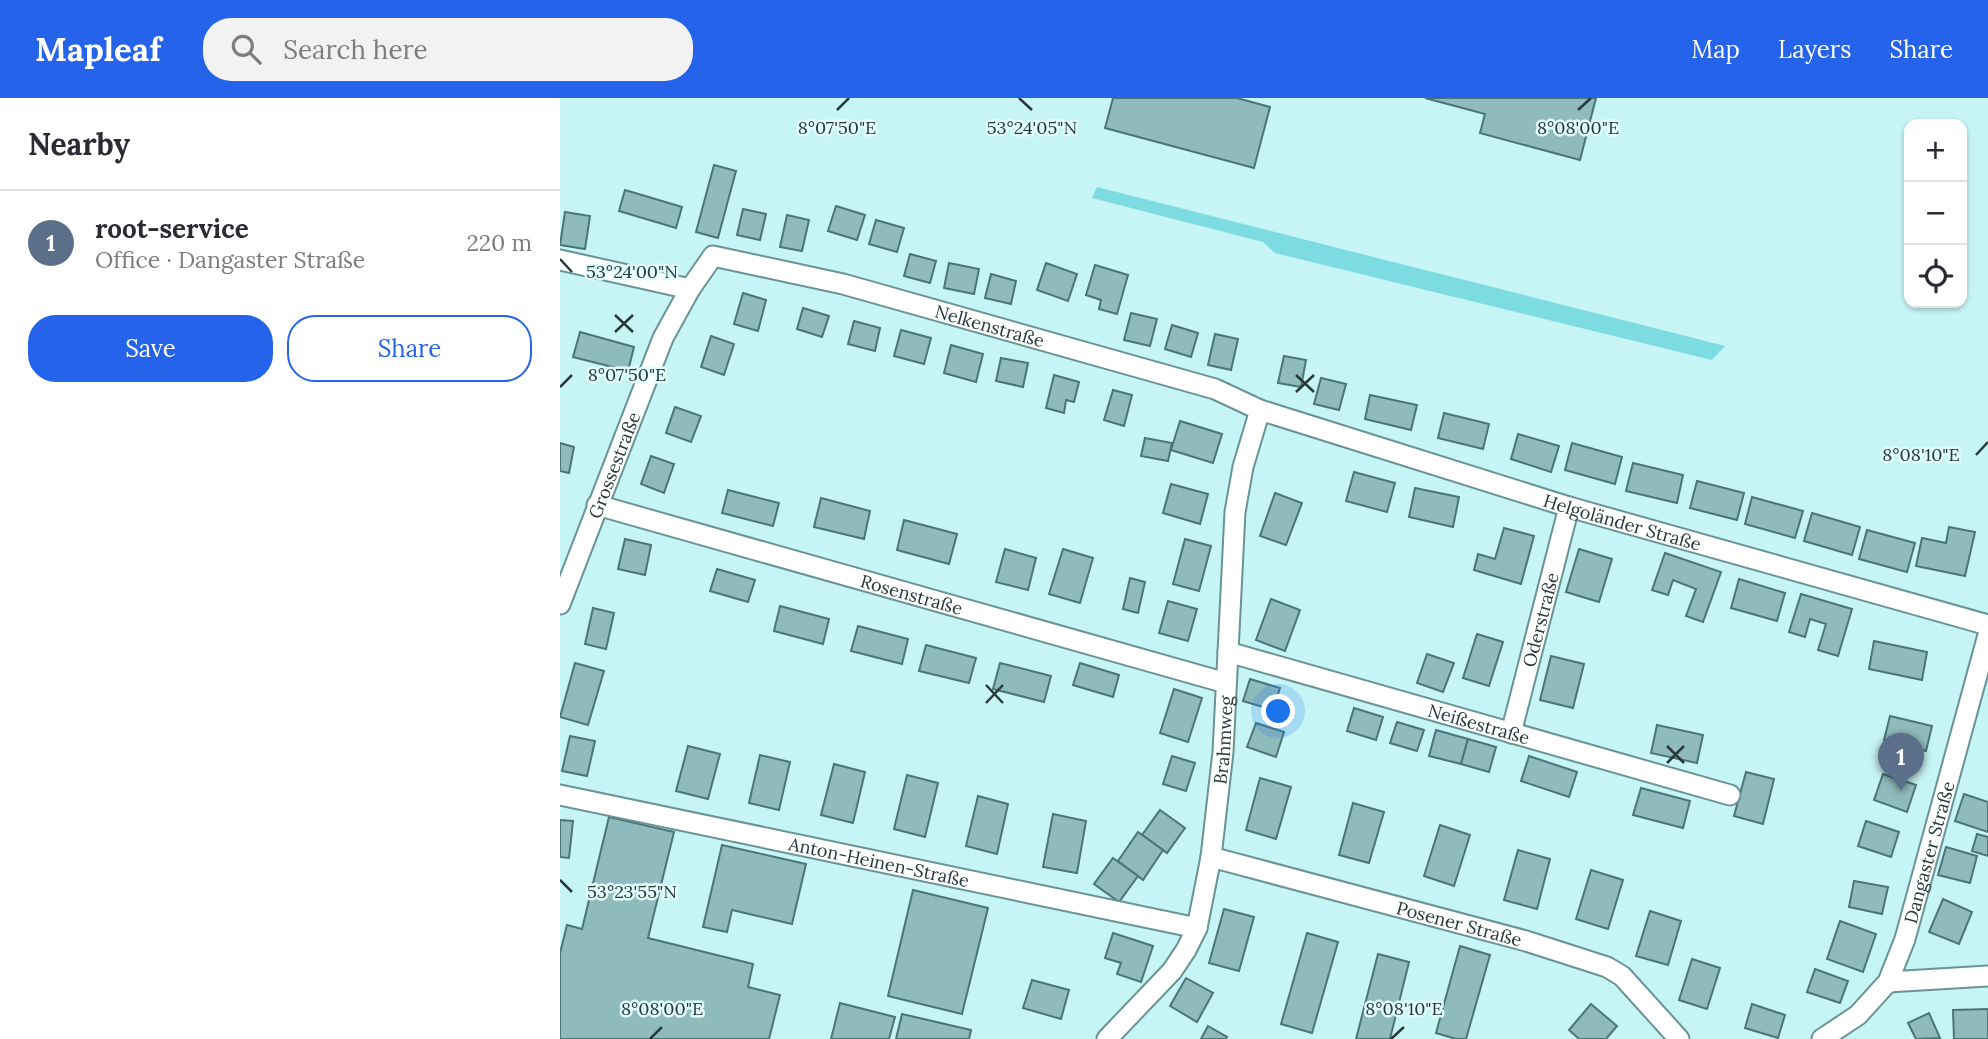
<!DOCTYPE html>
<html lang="en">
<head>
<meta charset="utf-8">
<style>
  :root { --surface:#fff; --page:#f2f2f3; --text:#2b2b33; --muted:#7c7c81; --line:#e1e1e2; --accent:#2563eb }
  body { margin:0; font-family:Lora,serif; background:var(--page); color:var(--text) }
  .controls { position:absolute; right:21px; top:21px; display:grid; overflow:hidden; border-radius:14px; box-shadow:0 2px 5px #0004 }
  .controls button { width:63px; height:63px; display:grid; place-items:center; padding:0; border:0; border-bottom:2px solid var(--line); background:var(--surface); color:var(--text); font:35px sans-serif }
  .you { position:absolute; left:719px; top:614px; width:24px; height:24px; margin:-18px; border:5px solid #fff; border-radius:50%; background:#1a73e8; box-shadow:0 0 0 10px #1a73e833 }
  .badge { display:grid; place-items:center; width:46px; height:46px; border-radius:50%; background:var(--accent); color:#fff; font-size:23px; font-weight:700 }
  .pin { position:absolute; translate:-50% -58px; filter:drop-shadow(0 2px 4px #0008) }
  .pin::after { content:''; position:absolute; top:37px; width:24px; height:21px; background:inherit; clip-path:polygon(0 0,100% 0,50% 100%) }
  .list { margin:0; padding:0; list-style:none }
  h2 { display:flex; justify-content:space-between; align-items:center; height:91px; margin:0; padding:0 28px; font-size:30px }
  h2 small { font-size:23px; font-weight:400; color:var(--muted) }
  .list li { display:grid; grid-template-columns:46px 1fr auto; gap:21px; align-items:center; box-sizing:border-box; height:105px; padding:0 28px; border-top:2px solid var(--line) }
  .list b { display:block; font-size:26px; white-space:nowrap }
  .list p { margin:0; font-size:23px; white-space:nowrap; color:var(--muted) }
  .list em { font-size:23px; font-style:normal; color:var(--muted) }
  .actions { display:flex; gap:14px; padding:21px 28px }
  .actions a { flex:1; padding:16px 0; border:2px solid var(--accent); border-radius:28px; text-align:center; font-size:24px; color:var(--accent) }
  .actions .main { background:var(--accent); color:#fff }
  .icon { flex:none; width:38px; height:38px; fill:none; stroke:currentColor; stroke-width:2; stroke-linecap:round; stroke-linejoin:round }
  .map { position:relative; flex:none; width:1428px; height:941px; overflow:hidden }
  header { display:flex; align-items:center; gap:42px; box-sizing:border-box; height:98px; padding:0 35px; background:var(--accent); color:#fff }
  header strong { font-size:33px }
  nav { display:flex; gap:38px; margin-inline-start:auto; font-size:24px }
  .search { width:490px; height:63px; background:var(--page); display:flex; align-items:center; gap:18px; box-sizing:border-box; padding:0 24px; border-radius:28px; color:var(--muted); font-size:26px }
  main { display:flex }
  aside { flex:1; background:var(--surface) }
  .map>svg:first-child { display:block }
  .green { fill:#7cdce1 }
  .building { fill:#90bbbd; stroke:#4b7577; stroke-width:2 }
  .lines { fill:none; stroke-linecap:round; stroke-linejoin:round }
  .minor-casing { stroke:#699495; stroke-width:23 }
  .minor { stroke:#fff; stroke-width:19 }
  .ticks { fill:none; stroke:#27393a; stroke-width:2.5 }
  .labels { text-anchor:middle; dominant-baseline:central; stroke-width:5; stroke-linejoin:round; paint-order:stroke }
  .street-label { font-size:18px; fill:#27393a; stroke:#e2fdfe }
  .ticks-label { font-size:18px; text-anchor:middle; fill:#27393a; stroke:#e2fdfe; stroke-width:5; stroke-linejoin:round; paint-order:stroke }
</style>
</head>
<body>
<header>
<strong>Mapleaf</strong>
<div class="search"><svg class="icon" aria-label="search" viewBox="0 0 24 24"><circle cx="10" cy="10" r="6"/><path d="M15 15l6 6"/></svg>Search here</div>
<nav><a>Map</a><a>Layers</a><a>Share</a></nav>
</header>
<main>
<aside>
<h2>Nearby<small></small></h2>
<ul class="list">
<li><span class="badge" style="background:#5c6f8a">1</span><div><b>root-service</b><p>Office · Dangaster Straße</p></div><em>220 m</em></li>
</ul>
<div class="actions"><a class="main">Save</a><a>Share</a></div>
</aside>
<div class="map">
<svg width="1428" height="941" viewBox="0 0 1428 941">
  <rect width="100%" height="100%" fill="#c7f4f5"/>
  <polygon class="green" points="537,89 1165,248 1152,262 715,155 703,144 532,100"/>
  <g class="building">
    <polygon points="553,0 677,0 710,9 694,70 545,30"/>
    <polygon points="865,0 1036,0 1020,62 920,35 925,16"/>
    <polygon points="154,67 176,73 158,140 136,134"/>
    <polygon points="65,92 122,109 116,130 59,113"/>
    <polygon points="276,108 305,117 297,142 268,133"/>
    <polygon points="183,111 206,116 200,142 177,137"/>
    <polygon points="5,114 30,118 25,151 0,147"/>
    <polygon points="227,117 249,122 242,153 220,149"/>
    <polygon points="316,122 344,130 337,154 309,146"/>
    <polygon points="350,156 376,163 370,185 344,178"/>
    <polygon points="389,165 419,171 414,196 384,190"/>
    <polygon points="486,165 517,176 508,203 477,192"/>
    <polygon points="535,167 568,177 557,216 539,211 541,202 526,197"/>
    <polygon points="431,176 456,183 451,206 425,200"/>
    <polygon points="183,195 206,202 198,233 174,226"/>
    <polygon points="243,210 269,218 262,239 237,231"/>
    <polygon points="571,215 597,221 590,248 564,242"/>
    <polygon points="294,223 320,230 315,253 288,246"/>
    <polygon points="612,227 638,235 631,259 605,251"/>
    <polygon points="341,232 371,240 364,266 334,258"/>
    <polygon points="20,234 74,249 68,273 13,259"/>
    <polygon points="655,236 678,241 671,272 648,267"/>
    <polygon points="151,238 174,246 164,277 141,269"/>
    <polygon points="391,247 423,256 416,284 384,275"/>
    <polygon points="724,258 746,262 741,289 718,285"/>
    <polygon points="441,260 468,265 463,289 436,283"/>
    <polygon points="494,277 519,284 514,304 506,302 504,315 486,310"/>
    <polygon points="761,280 786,286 779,312 754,306"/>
    <polygon points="553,292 572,297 564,328 544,322"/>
    <polygon points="810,297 857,307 851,332 805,321"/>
    <polygon points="115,309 141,318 131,344 106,335"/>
    <polygon points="884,315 929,326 923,351 878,340"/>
    <polygon points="620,323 662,336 653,365 611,352"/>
    <polygon points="958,336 999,348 991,374 951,361"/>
    <polygon points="585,340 612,345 608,363 581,358"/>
    <polygon points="0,345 14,349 9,375 0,373"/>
    <polygon points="1012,345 1062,359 1055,386 1005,372"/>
    <polygon points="91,358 114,366 104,395 81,386"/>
    <polygon points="1073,365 1123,377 1117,405 1066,393"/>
    <polygon points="794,374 835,385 827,414 786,403"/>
    <polygon points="1137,383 1184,395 1177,422 1130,410"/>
    <polygon points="611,386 648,396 640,426 603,415"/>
    <polygon points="855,390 899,399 893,429 849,419"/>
    <polygon points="168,392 219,405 213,428 162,415"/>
    <polygon points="715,395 742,405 726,447 700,438"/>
    <polygon points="1192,399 1243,413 1235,440 1185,426"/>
    <polygon points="261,400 310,413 304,441 254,429"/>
    <polygon points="1252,415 1300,429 1292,457 1244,443"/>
    <polygon points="344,422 397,436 389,466 337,452"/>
    <polygon points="1389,429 1415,434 1405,478 1356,468 1362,440 1386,445"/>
    <polygon points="944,430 974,438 961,486 914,472 918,456 935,461"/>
    <polygon points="1307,432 1355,445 1347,474 1299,461"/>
    <polygon points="65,441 91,447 85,477 58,471"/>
    <polygon points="625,441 651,448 639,493 613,486"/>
    <polygon points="445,451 476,460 468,492 436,484"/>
    <polygon points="503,451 533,460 520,505 489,496"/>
    <polygon points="1019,451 1052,461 1039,504 1006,494"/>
    <polygon points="1105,455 1161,474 1143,524 1126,518 1136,491 1113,482 1108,497 1092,492"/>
    <polygon points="157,471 195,482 188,504 150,493"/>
    <polygon points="570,480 585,484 578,515 563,511"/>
    <polygon points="1179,481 1225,495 1217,523 1171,510"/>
    <polygon points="1241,496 1292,511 1278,558 1258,552 1266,526 1250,521 1245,539 1229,534"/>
    <polygon points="711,501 740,512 725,553 696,542"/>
    <polygon points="608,503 637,511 628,543 599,535"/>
    <polygon points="220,508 269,521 263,546 214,533"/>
    <polygon points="33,510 54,515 46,551 25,546"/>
    <polygon points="298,528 348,541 342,566 291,553"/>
    <polygon points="917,536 943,544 929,588 903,580"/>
    <polygon points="1314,543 1367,554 1362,582 1309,571"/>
    <polygon points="366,547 416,560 409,585 359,573"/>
    <polygon points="867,556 894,565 883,594 857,585"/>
    <polygon points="991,558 1024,566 1013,610 980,602"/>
    <polygon points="15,565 44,573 28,627 0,619"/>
    <polygon points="440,565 491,578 484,604 433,591"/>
    <polygon points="520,565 559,577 553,599 513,587"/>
    <polygon points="690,581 720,590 713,612 683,603"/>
    <polygon points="614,591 642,600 628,644 600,635"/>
    <polygon points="794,610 823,619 816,642 787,633"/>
    <polygon points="1330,618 1372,628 1366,653 1324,642"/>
    <polygon points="837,624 864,632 857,653 830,645"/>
    <polygon points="696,625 724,634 716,659 687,649"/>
    <polygon points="1097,627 1143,637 1137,665 1091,655"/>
    <polygon points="876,632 908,641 901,666 869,658"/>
    <polygon points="10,638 35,643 27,678 2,673"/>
    <polygon points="908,641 936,649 929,674 901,666"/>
    <polygon points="128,648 160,656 148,701 116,693"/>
    <polygon points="200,657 230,664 219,712 189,705"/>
    <polygon points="612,658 635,665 626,693 603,686"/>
    <polygon points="969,658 1017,674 1009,699 961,683"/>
    <polygon points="274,666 305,674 293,725 261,717"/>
    <polygon points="1186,674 1214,681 1203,726 1174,718"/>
    <polygon points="1323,676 1356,687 1347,714 1314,702"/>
    <polygon points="347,677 378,685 365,739 334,731"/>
    <polygon points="700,680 731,689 716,741 686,732"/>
    <polygon points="1081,690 1130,703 1123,730 1073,717"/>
    <polygon points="1404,696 1428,704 1428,734 1395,723"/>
    <polygon points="418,698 448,706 437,756 406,748"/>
    <polygon points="793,705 824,714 809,765 779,757"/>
    <polygon points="600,712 625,730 607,755 582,737"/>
    <polygon points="493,716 526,723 517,775 483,769"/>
    <polygon points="49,719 114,734 88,840 193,866 188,889 220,897 209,941 0,941 0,855 7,827 22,831"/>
    <polygon points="0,722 13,723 9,760 0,759"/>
    <polygon points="1306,723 1339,734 1331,759 1298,748"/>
    <polygon points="880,727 910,737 894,788 864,778"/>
    <polygon points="578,734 603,752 583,782 558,763"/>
    <polygon points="1417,736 1428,739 1428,758 1412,753"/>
    <polygon points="162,747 246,766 232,826 172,812 167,834 143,829"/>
    <polygon points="1386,749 1417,758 1410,785 1378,777"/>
    <polygon points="958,752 990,761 977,811 944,802"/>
    <polygon points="553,760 578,778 559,804 534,786"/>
    <polygon points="1031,772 1063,782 1048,831 1016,821"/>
    <polygon points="1294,783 1328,789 1322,816 1289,809"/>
    <polygon points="353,792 428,810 402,916 328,898"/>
    <polygon points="1383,801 1412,814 1399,846 1369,834"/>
    <polygon points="664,811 694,819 679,873 649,865"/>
    <polygon points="1090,813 1121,823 1108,867 1076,858"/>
    <polygon points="1280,823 1316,836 1303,874 1267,861"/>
    <polygon points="553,835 593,848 581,884 557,876 561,865 545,860"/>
    <polygon points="747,835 778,844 752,935 721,926"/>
    <polygon points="900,848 930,857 906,941 896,941 876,935"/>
    <polygon points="818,856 849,864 830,941 796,941"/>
    <polygon points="1132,861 1160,870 1147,911 1119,902"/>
    <polygon points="1255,871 1288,883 1280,905 1247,894"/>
    <polygon points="626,880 653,895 637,924 610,908"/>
    <polygon points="472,882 509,892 501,921 463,910"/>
    <polygon points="280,905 335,919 329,941 271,941"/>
    <polygon points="1031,906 1057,928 1046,941 1019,941 1009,932"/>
    <polygon points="1192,906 1225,917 1218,940 1185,930"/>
    <polygon points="1428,911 1428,941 1394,941 1393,912"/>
    <polygon points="1369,915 1380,940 1356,941 1348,925"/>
    <polygon points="342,916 411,932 409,941 336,941"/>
    <polygon points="648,928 667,939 666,941 641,941"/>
  </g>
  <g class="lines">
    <g class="minor-casing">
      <g id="minor">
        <polyline points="0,162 130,191"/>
        <path id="s1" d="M37 407 666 585"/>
        <path id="s2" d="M0 506 103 240 130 191 153 158 283 186 655 291 700 312 1009 409 1428 527"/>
        <path id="s3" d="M668 554 1170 697"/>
        <path id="s4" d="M951 635 1009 409"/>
        <path id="s5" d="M0 697 637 830"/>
        <path id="s6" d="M651 759 966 843 1047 869 1062 878 1119 941"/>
        <polyline points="1328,884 1428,878"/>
        <path id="s7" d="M547 941 612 873 626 852 637 830 651 759 663 654 675 414 683 369 700 312"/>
        <path id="s8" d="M1262 941 1298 917 1328 884 1345 841 1428 537"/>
      </g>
    </g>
    <use href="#minor" class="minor"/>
  </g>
  <path class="ticks" d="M459 0 472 12M277 12 289 0M1018 12 1031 0M0 161 12 174M55 217 73 234M55 234 73 217M736 277 754 294M0 289 12 277M736 294 754 277M1416 357 1428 344M426 587 443 605M426 605 443 587M1107 648 1124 665M1107 665 1124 648M0 782 12 794M90 941 102 929M831 941 844 929"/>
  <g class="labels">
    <g class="street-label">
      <text stroke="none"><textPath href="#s2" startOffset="667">Nelkenstraße</textPath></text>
      <text stroke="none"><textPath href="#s2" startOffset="149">Grossestraße</textPath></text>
      <text stroke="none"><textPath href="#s2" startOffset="1330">Helgoländer Straße</textPath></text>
      <text stroke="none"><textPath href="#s1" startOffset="327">Rosenstraße</textPath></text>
      <text stroke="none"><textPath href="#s4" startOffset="117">Oderstraße</textPath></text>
      <text stroke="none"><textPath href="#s3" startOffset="261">Neißestraße</textPath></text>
      <text stroke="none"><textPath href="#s7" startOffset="334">Brahmweg</textPath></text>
      <text stroke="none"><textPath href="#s8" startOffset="224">Dangaster Straße</textPath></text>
      <text stroke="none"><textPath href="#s5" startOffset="326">Anton-Heinen-Straße</textPath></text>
      <text stroke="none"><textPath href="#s6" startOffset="257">Posener Straße</textPath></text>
    </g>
  </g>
  <g class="ticks-label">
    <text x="277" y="36">8°07'50"E</text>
    <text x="472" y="36">53°24'05"N</text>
    <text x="1018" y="36">8°08'00"E</text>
    <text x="72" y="180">53°24'00"N</text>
    <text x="67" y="283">8°07'50"E</text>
    <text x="1361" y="363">8°08'10"E</text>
    <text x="72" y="800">53°23'55"N</text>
    <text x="102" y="917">8°08'00"E</text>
    <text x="844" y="917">8°08'10"E</text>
  </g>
</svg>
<div class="controls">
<button>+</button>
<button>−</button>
<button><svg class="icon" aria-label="locate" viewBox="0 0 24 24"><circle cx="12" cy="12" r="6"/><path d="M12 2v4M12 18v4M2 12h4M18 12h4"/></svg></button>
</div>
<div class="you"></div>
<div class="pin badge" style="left:1341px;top:693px;background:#5c6f8a">1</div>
</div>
</main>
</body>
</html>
